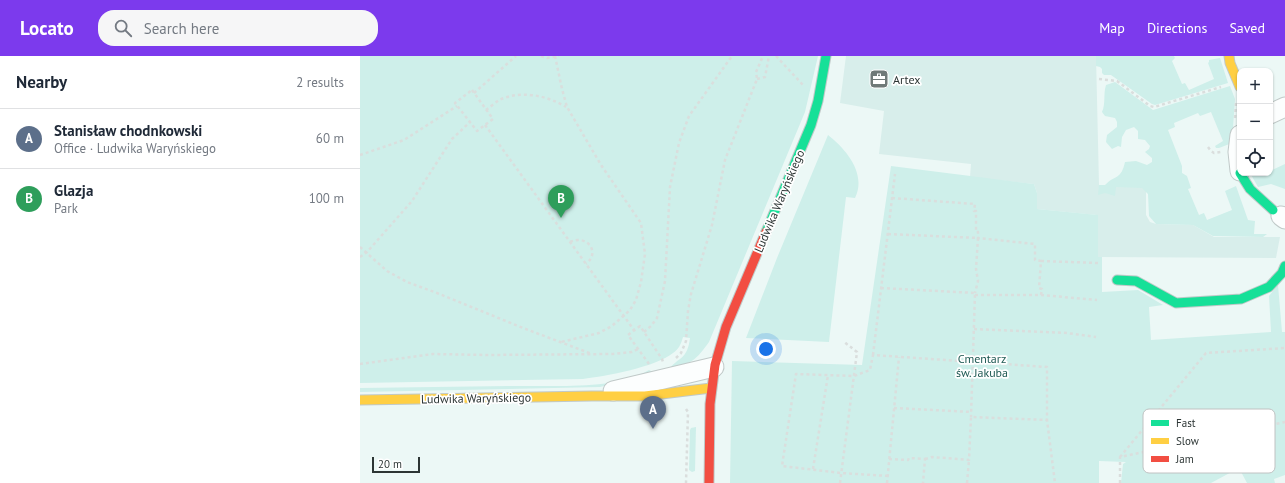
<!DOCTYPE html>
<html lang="en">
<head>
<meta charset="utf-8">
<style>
  :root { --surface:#fff; --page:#f6f6f7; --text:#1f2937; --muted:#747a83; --line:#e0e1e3; --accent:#7c3aed }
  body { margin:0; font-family:"PT Sans",sans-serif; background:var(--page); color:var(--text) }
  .controls { position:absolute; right:12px; top:12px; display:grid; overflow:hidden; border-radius:8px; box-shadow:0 1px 3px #0004 }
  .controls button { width:36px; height:36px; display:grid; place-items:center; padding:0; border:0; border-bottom:1px solid var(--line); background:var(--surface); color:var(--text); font:20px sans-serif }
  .scale { position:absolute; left:12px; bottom:10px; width:48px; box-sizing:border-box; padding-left:4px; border:2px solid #2c3534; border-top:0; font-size:11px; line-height:14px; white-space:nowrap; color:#2c3534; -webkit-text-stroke:3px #fff; paint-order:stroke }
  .you { position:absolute; left:406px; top:293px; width:14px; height:14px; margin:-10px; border:3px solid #fff; border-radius:50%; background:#1a73e8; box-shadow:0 0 0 6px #1a73e833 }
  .badge { display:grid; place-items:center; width:26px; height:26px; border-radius:50%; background:var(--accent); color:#fff; font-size:13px; font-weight:700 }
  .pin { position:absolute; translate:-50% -33px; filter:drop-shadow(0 1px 2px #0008) }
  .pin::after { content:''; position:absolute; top:21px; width:14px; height:12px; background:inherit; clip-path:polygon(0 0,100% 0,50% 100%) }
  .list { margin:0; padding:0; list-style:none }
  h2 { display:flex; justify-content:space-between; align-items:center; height:52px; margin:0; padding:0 16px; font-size:17px }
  h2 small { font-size:13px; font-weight:400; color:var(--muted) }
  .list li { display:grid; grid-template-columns:26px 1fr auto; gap:12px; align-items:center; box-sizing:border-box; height:60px; padding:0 16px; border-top:1px solid var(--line) }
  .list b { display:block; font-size:15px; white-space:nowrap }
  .list p { margin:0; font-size:13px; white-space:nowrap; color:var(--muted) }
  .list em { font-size:13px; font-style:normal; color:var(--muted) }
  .icon { flex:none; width:22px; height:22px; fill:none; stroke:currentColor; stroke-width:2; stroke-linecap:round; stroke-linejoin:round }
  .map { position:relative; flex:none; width:925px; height:427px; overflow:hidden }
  header { display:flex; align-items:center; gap:24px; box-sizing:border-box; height:56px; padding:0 20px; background:var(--accent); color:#fff }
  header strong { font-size:19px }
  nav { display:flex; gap:22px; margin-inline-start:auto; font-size:14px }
  .search { width:280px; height:36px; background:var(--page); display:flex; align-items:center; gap:10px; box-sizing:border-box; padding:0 14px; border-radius:16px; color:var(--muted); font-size:15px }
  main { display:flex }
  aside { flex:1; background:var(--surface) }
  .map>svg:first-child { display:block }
  .built { fill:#d8eeeb }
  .green { fill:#ceefea }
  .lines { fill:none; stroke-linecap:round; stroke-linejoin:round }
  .street-casing { stroke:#c0c9c8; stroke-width:21 }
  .fast-casing { stroke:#c0c9c8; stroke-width:11 }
  .slow-casing { stroke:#c0c9c8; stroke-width:11 }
  .jam-casing { stroke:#c0c9c8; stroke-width:11 }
  .path { stroke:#dadedd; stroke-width:2.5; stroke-dasharray:3 3; stroke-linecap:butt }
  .street { stroke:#fcfefe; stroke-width:19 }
  .fast { stroke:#16e098; stroke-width:9 }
  .slow { stroke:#ffcf43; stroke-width:9 }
  .jam { stroke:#f24e42; stroke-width:9 }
  .labels { text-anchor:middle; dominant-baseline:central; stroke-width:3.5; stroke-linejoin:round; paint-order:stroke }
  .poi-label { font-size:12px; fill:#2c3534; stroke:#fff; text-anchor:start }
  .street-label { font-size:12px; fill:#2c3534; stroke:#fff }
  .park-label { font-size:12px; fill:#1e5953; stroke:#fff }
  .key { fill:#fff; stroke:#c0c2c2; stroke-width:1 }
  .key-label { font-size:11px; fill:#2c3534 }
</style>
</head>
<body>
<header>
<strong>Locato</strong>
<div class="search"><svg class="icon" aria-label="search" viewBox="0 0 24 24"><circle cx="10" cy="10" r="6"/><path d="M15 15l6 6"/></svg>Search here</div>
<nav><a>Map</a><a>Directions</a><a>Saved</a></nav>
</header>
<main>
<aside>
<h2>Nearby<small>2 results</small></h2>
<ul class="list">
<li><span class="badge" style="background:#5c6f8a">A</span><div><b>Stanisław chodnkowski</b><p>Office · Ludwika Waryńskiego</p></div><em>60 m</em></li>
<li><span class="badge" style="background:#2e9e5b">B</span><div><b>Glazja</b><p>Park</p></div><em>100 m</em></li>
</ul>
</aside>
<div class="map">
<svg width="925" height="427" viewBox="0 0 925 427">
  <rect width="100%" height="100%" fill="#ecf8f6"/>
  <polygon class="built" points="486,0 736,0 739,129 786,129 786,159 790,166 796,168 833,169 854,181 920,181 916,202 738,201 737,159 677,153 677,137 674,128 610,121 611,108 519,98 524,55 480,47"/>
  <g class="green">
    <path d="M0 0H458L445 56 349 286C336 304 332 308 310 312 313 308 316 306 320 303 327 298 329 290 330 282L323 281C321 288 319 293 313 297 296 311 246 320 223 323L0 327Z"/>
    <polygon points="736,0 814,0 815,2 812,5 822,28 825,27 829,34 854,23 848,7 849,6 849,4 860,2 868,27 795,49 792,48 751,19 744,19 742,17 742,13 740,11 736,10"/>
    <path d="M755 26 793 54 870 30 875 43 872 87 859 92H856L855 90 863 85 851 56 840 60 838 57 814 67 815 71 808 74 822 110V117L827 120 831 132 828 133 839 159 844 157 847 164 872 154 865 135 876 130 888 164 895 165 894 178H907L903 181 853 180 833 169 796 168 789 160 788 138 782 132 756 131 755 140 745 137 738 139 739 129H745C756 118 761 124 765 106L776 105 787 109 792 106V102L785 96 789 93 790 90 785 84 778 83V75L774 71 766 74 762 81 761 91 758 90 752 93 746 86 747 79 757 71V66L755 62 745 60 742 56C746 47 743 38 746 29Z"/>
    <path d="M468 79C486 93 507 118 495 142L486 141 469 286 386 282 417 202Z"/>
    <polygon points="925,108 925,133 911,128 898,131 890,117 910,117 910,115"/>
    <polygon points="531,110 674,128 677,137 677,153 738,159 738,201 742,201 742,236 778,234 803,249 789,251 791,284 911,276 909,240 918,229 922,276 925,276 925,419 914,423 915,427 887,427 879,412 851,427 761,427 763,408 766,406 739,405 739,427 370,427 372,305 502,309"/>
    <path d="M289 314 295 317 240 331 0 336V332C50 331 99 331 149 330 189 329 254 335 289 314Z"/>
    <polygon points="336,371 335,415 332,416 329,414 330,374 331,372"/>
  </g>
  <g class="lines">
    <g class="street-casing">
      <g id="street">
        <polyline points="910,58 925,51"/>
        <polyline points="880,79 878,96 880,115"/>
        <polyline points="921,160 925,163"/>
        <polyline points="253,335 354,311"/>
      </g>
    </g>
    <g class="fast-casing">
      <g id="fast">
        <polyline points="880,117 890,133 913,154"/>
        <polyline points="406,176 451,69 458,45 466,0"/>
        <polyline points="757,224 776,225 816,247 881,243 909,231 922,217 925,210"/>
      </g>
    </g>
    <g class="slow-casing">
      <g id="slow">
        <polyline points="869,0 870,7 880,31"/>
        <polyline points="0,344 232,340 285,340 351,332"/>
      </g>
    </g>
    <g class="jam-casing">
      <polyline id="jam" points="349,427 350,348 355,309 366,271 406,176"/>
    </g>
    <g class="path">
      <polyline points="181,0 187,2 199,0"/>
      <polyline points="195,0 202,33 207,51 241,109 281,167 285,198 281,226 276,244 270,254 252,270 239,277 201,286"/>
      <polyline points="416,0 443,29"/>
      <polyline points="397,23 405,21 409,0"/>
      <polyline points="739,23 757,25 790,50 794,51 861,31"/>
      <polygon points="112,34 133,63 117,75 95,47"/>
      <polyline points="114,37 156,0"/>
      <path d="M126 54C130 51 135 47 139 44 161 34 186 39 206 51"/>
      <polyline points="875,62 876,47"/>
      <polyline points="125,69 274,274"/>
      <polyline points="848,91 851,95 854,97 861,96"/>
      <polyline points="0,99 44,84 97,50"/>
      <polyline points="532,142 615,148 614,155 616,155 616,176 618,176 618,182 675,188 675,204 681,205 679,232 682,233 681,239 615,239"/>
      <polyline points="528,178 618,182 616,213 618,225 615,237"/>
      <path d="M210 186C227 178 241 196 226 208"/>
      <polyline points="0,191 27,215 47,226 77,237 163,272 232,298"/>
      <polyline points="0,201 7,196 52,145 92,83 110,66"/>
      <polyline points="681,205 738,207"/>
      <polyline points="521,232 615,237 611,361"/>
      <polyline points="681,239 737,244"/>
      <polyline points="614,273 707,277 736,281"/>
      <polyline points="284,276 291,270 297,262 305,225 310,131 319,87 329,60 372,0"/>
      <polyline points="513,299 535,118"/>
      <polyline points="316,302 321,297 326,285 328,255 331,238 352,169 365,104 397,23 396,16 403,0"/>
      <polyline points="0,308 73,298 127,299 253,298 272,296 278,293"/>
      <polyline points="289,308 268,279 280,270 302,303 303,306"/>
      <polyline points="534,352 612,356"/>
      <polyline points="326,353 328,356 326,427"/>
      <polyline points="760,401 846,297 925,292"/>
      <polyline points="529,403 548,404 549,402 565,403 563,427"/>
      <polyline points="565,403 572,401 609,404 611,361 687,364"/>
      <polyline points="453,413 468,319"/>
      <polyline points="528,420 481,417 422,410 436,318 494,320 510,314 513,299 687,311 687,364 695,427"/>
      <polyline points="480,427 497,296 483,285"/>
      <polyline points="527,427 539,301"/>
      <polyline points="607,427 609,404"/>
      <polyline points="760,427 760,401 925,366"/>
    </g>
    <use href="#street" class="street"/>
    <use href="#fast" class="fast"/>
    <use href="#slow" class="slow"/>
    <use href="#jam" class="jam"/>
  </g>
  <defs>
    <g id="office-square" transform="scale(1)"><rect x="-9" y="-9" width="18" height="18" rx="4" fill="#6f7978" stroke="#fff"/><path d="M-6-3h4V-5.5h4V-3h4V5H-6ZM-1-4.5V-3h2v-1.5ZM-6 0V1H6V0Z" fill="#fff"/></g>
  </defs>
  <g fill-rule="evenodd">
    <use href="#office-square" x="519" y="23"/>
  </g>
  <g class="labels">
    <g class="poi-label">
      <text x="533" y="23">Artex</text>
    </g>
    <g class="street-label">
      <text transform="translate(419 145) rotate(-67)">Ludwika Waryńskiego</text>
      <text transform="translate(116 342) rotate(-1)">Ludwika Waryńskiego</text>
    </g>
    <g class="park-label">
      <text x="622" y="302">Cmentarz<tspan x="622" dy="14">św. Jakuba</tspan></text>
    </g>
  </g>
  <rect x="783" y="353" width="132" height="64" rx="6" class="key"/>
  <rect x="791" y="364" width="18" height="6" fill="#16e098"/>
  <rect x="791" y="382" width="18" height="6" fill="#ffcf43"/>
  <rect x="791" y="400" width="18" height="6" fill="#f24e42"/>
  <g class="key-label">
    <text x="816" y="371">Fast</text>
    <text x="816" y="389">Slow</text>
    <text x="816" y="407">Jam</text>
  </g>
</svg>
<div class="controls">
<button>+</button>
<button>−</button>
<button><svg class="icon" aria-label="locate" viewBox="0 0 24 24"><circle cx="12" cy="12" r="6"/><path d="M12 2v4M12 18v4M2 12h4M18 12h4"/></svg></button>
</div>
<div class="scale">20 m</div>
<div class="you"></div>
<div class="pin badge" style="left:293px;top:373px;background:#5c6f8a">A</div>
<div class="pin badge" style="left:201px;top:162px;background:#2e9e5b">B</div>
</div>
</main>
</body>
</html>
